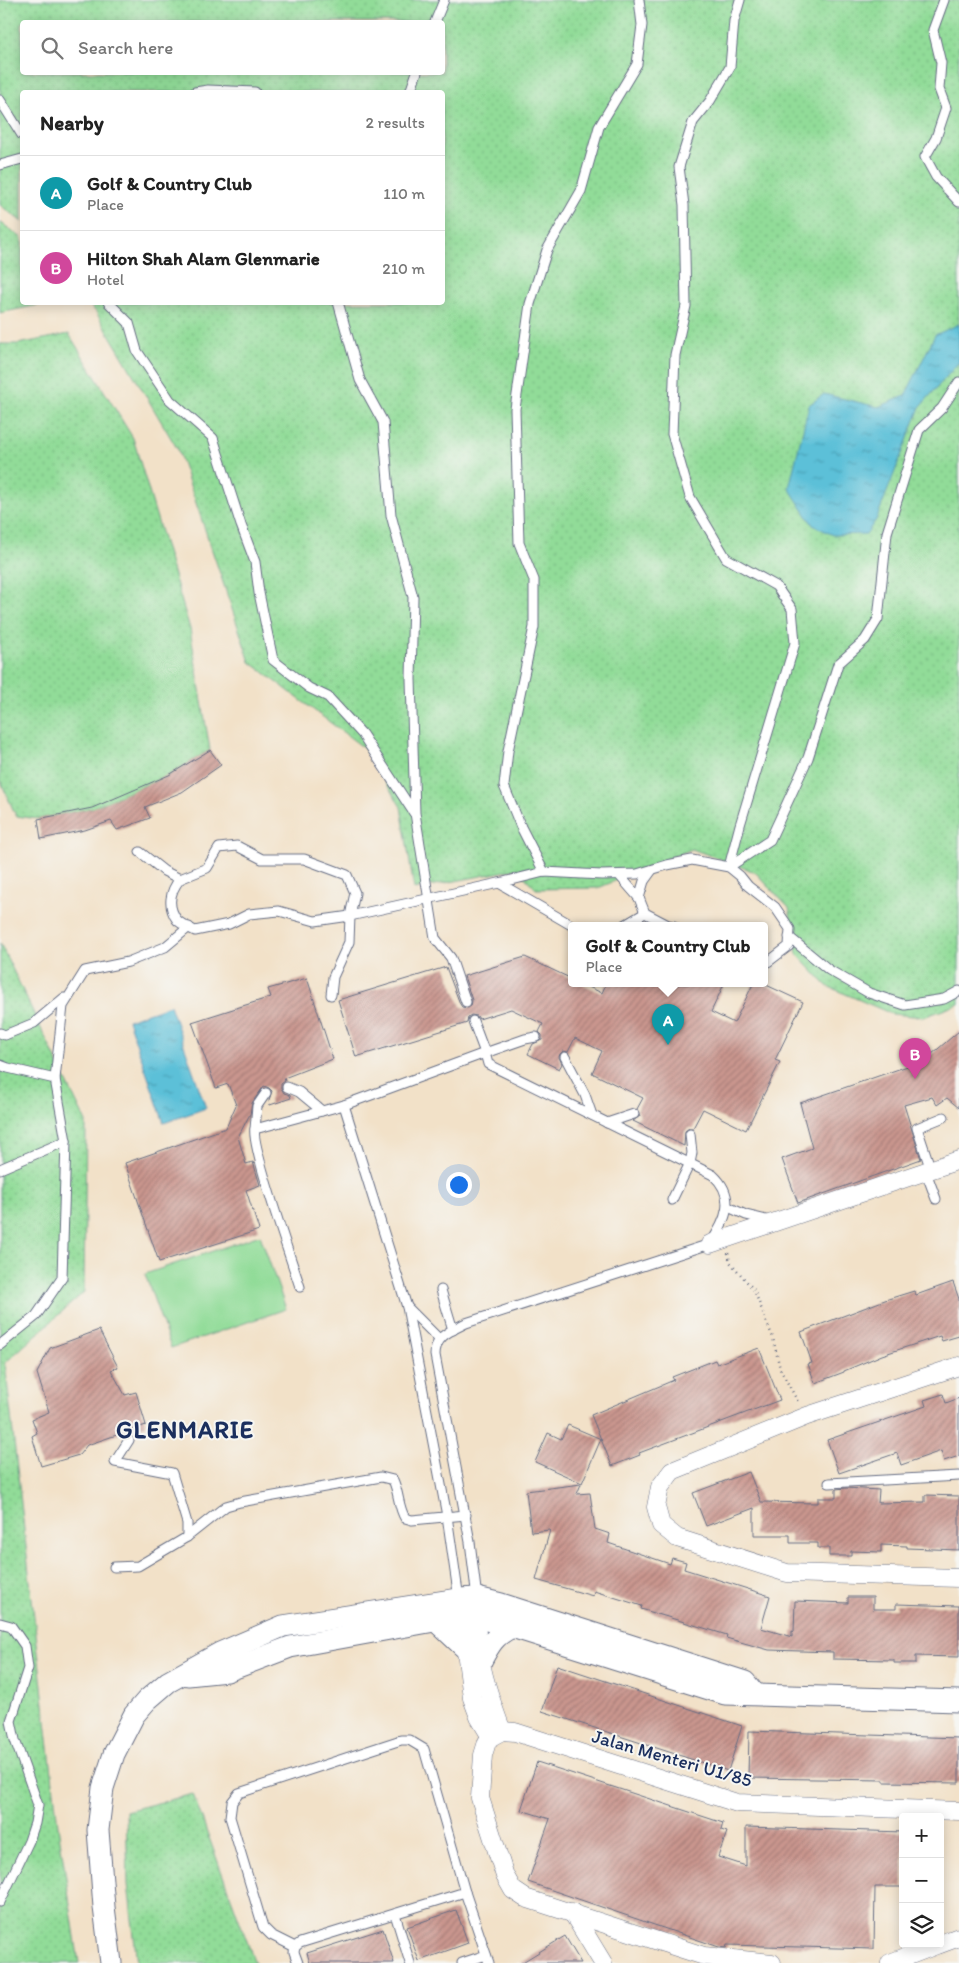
<!DOCTYPE html>
<html lang="en">
<head>
<meta charset="utf-8">
<style>
  :root { --surface:#fff; --page:#f2f2f2; --text:#222; --muted:#767676; --line:#e0e0e0; --accent:#b45309 }
  body { margin:0; font-family:Itim,sans-serif; background:var(--page); color:var(--text) }
  .controls { position:absolute; right:15px; bottom:15px; display:grid; overflow:hidden; border-radius:5px; box-shadow:0 2px 12px #0003 }
  .controls button { width:45px; height:45px; display:grid; place-items:center; padding:0; border:0; border-bottom:1px solid var(--line); background:var(--surface); color:var(--text); font:25px sans-serif }
  .you { position:absolute; left:458px; top:1184px; width:18px; height:18px; margin:-12px; border:4px solid #fff; border-radius:50%; background:#1a73e8; box-shadow:0 0 0 8px #1a73e833 }
  .badge { display:grid; place-items:center; width:32px; height:32px; border-radius:50%; background:var(--accent); color:#fff; font-size:16px; font-weight:700 }
  .pin { position:absolute; translate:-50% -41px; filter:drop-shadow(0 1px 2px #0008) }
  .pin::after { content:''; position:absolute; top:26px; width:18px; height:15px; background:inherit; clip-path:polygon(0 0,100% 0,50% 100%) }
  .popup { position:absolute; left:568px; top:922px; width:200px; height:65px; box-sizing:border-box; display:grid; place-content:center; border-radius:5px; background:var(--surface); filter:drop-shadow(0 1px 4px #0005); font-size:16px; white-space:nowrap; color:var(--muted) }
  .popup b { font-size:19px; color:var(--text) }
  .popup::after { content:''; position:absolute; left:50%; top:100%; margin-left:-10px; border:10px solid transparent; border-top-color:var(--surface) }
  .list { margin:0; padding:0; list-style:none }
  h2 { display:flex; justify-content:space-between; align-items:center; height:65px; margin:0; padding:0 20px; font-size:21px }
  h2 small { font-size:16px; font-weight:400; color:var(--muted) }
  .list li { display:grid; grid-template-columns:32px 1fr auto; gap:15px; align-items:center; box-sizing:border-box; height:75px; padding:0 20px; border-top:1px solid var(--line) }
  .list b { display:block; font-size:19px; white-space:nowrap }
  .list p { margin:0; font-size:16px; white-space:nowrap; color:var(--muted) }
  .list em { font-size:16px; font-style:normal; color:var(--muted) }
  .icon { flex:none; width:28px; height:28px; fill:none; stroke:currentColor; stroke-width:2; stroke-linecap:round; stroke-linejoin:round }
  .map { position:relative; flex:none; width:959px; height:1963px; overflow:hidden }
  .search { position:absolute; background:var(--surface); box-shadow:0 2px 12px #0003; left:20px; top:20px; width:425px; height:55px; display:flex; align-items:center; gap:12px; box-sizing:border-box; padding:0 18px; border-radius:5px; color:var(--muted); font-size:19px }
  .panel { position:absolute; background:var(--surface); box-shadow:0 2px 12px #0003; left:20px; top:90px; width:425px; height:215px; border-radius:5px }
  .map>svg:first-child { display:block }
  .grass { fill:url(#grass-dots); stroke:#56867b; fill-rule:evenodd }
  .park { fill:#91dc98; stroke:#56867b }
  .water { fill:url(#water-ripples); stroke:#3b789b }
  .building { fill:url(#building-hatch) }
  .lines { fill:none; stroke-linecap:round; stroke-linejoin:round }
  .service-casing { stroke:#666d83; stroke-width:11 }
  .minor-casing { stroke:#666d83; stroke-width:19 }
  .tertiary-casing { stroke:#666d83; stroke-width:23 }
  .path { stroke:#666d83; stroke-width:2.5; stroke-dasharray:1 4; stroke-linecap:butt }
  .service { stroke:#fff; stroke-width:9 }
  .minor { stroke:#fff; stroke-width:18 }
  .tertiary { stroke:#fff; stroke-width:21 }
  .labels { text-anchor:middle; dominant-baseline:central; stroke-width:4; stroke-linejoin:round; paint-order:stroke }
  .street-label { font-size:19px; fill:#1b2f5e; stroke:#f6f6f2 }
  .district-label { font-size:24px; font-weight:bold; letter-spacing:1px; fill:#1b2f5e; stroke:#f6f6f2 }
</style>
</head>
<body>
<div class="map">
<svg width="959" height="1963" viewBox="0 0 959 1963">
  <defs>
    <pattern id="grass-dots" width="8" height="8" patternUnits="userSpaceOnUse" patternTransform="scale(1.25)"><rect width="8" height="8" fill="#91dc98"/><path d="M2 2h.1M6 6h.1" fill="none" stroke="#7cbd85" stroke-width="1.8" stroke-linecap="round"/></pattern>
    <pattern id="water-ripples" width="26" height="14" patternUnits="userSpaceOnUse" patternTransform="scale(1.25)"><rect width="26" height="14" fill="#5bc0d8"/><path d="M2 4q2-2 4 0t4 0M15 11q2-2 4 0t4 0" fill="none" stroke="#4a9cb2"/></pattern>
    <pattern id="building-hatch" width="6" height="6" patternUnits="userSpaceOnUse" patternTransform="scale(1.25)"><rect width="6" height="6" fill="#ca968e"/><path d="M-1 1l2-2M0 6l6-6M5 7l2-2" fill="none" stroke="#a37b77"/></pattern>
  </defs>
  <rect width="100%" height="100%" fill="#f6f6f2"/>
  <filter id="ink" filterUnits="userSpaceOnUse"><feTurbulence type="fractalNoise" baseFrequency=".02" numOctaves="2"/><feDisplacementMap in="SourceGraphic" scale="10" xChannelSelector="R" yChannelSelector="G"/><feConvolveMatrix kernelMatrix="1 2 1 2 8 2 1 2 1" color-interpolation-filters="sRGB"/></filter>
  <filter id="wash" filterUnits="userSpaceOnUse"><feTurbulence type="fractalNoise" baseFrequency=".0096" numOctaves="4" result="noise"/><feDisplacementMap in="SourceGraphic" scale="20" xChannelSelector="R" yChannelSelector="G"/><feGaussianBlur stdDeviation="1.12" result="paint"/><feColorMatrix in="noise" values="0 0 0 0 0 0 0 0 0 0 0 0 0 0 0 0 0 1.4 0 .05"/><feComposite in="paint" operator="in"/></filter>
  <g filter="url(#wash)">
    <rect width="100%" height="100%" fill="#f2e1c8"/>
    <g class="grass">
      <path d="M0 0H959V1004L924 1017 892 1014 827 986 797 954 789 908 755 872 692 849 598 888 536 889 517 869 414 889 401 807 364 748 250 662 178 450 96 312 88 303 442 302V92H22V222L0 205ZM22 22H442V72H22Z"/>
      <polygon points="0,222 22,238 22,302 48,303 0,313"/>
      <polygon points="69,334 133,438 190,629 210,750 169,775 92,808 38,819 16,816 0,780 0,344 18,344"/>
      <polygon points="0,943 86,1122 84,1292 5,1363 58,1826 79,1963 0,1963"/>
      <polygon points="193,1794 255,1963 137,1963 128,1884 126,1811"/>
    </g>
    <polygon class="park" points="260,1235 286,1309 171,1348 145,1274"/>
    <g class="water">
      <polygon points="959,324 959,362 920,407 876,520 866,534 833,535 813,525 789,488 809,405 824,394 878,407 905,396 935,335"/>
      <polygon points="170,1005 206,1108 164,1123 128,1020"/>
    </g>
    <g id="blocks">
      <g class="building">
        <polygon points="210,750 221,765 182,792 145,807 150,818 117,830 111,821 85,830 41,839 38,819 92,808 169,775"/>
        <polygon points="525,957 572,979 572,984 582,984 602,993 606,984 724,984 711,1012 734,1023 753,984 764,984 803,1002 775,1060 780,1062 746,1130 703,1109 693,1128 689,1128 685,1131 684,1146 633,1121 640,1116 637,1109 643,1098 592,1073 602,1051 575,1038 568,1052 563,1051 560,1054 559,1057 562,1064 559,1069 528,1054 533,1044 542,1040 542,1035 539,1032 543,1024 511,1009 479,1019 477,1016 471,1015 468,1017 467,1023 356,1057 338,1000 446,967 460,1004 462,1007 468,1008 471,1006 472,1000 464,976"/>
        <polygon points="307,978 333,1059 284,1078 285,1081 281,1084 281,1088 284,1093 290,1095 291,1098 270,1105 269,1100 272,1091 269,1088 264,1086 252,1103 250,1114 238,1137 246,1164 253,1162 260,1185 246,1190 259,1230 159,1262 125,1163 226,1128 236,1105 228,1084 216,1088 192,1022 271,997 268,989"/>
        <polygon points="959,1031 959,1108 947,1098 937,1105 932,1097 904,1105 921,1159 798,1203 782,1159 812,1148 800,1103 925,1060"/>
        <polygon points="953,1282 959,1299 959,1336 942,1341 940,1336 882,1355 844,1371 844,1372 815,1383 808,1364 812,1363 801,1332 885,1300 914,1291 916,1295"/>
        <polygon points="99,1330 118,1367 111,1370 125,1395 136,1392 146,1425 87,1445 79,1455 41,1466 32,1436 37,1433 32,1419 49,1412 37,1373 50,1348"/>
        <polygon points="759,1348 780,1400 639,1453 640,1455 612,1466 591,1415 674,1380 672,1377 715,1360 717,1364"/>
        <polygon points="943,1394 946,1403 959,1398 959,1456 944,1461 941,1451 901,1465 897,1453 839,1473 827,1440 926,1406 924,1400"/>
        <polygon points="568,1425 601,1439 582,1483 535,1462 548,1433 561,1439"/>
        <polygon points="749,1472 761,1502 818,1503 818,1498 836,1498 836,1489 846,1488 879,1490 878,1503 925,1502 925,1495 959,1496 959,1550 907,1548 907,1546 881,1545 881,1552 851,1551 851,1556 829,1556 829,1548 818,1548 818,1543 790,1543 790,1535 754,1535 754,1508 706,1526 693,1493"/>
        <polygon points="581,1484 577,1494 590,1493 595,1529 610,1534 608,1543 670,1564 672,1558 686,1562 684,1569 770,1596 761,1628 792,1637 792,1631 794,1632 795,1601 848,1603 848,1597 873,1597 873,1609 896,1609 896,1604 959,1606 959,1657 916,1656 916,1663 894,1663 894,1660 833,1659 833,1652 769,1650 726,1638 727,1635 641,1609 642,1606 594,1591 593,1596 536,1580 550,1530 531,1532 526,1491"/>
        <polygon points="557,1665 742,1726 728,1771 542,1711"/>
        <polygon points="749,1731 959,1738 959,1783 884,1782 884,1780 748,1778"/>
        <polygon points="537,1762 723,1823 721,1830 727,1832 718,1857 746,1866 746,1827 903,1832 903,1887 875,1887 874,1949 727,1945 726,1948 719,1947 528,1882 550,1819 521,1810"/>
        <polygon points="456,1910 468,1943 419,1961 407,1927"/>
        <polygon points="383,1929 394,1963 310,1963 307,1953"/>
        <polygon points="565,1936 581,1963 521,1963"/>
      </g>
    </g>
  </g>
  <g filter="url(#ink)">
    <use href="#blocks" fill-opacity="0" stroke="#666d83" stroke-width="1"/>
    <g class="lines">
      <g class="service-casing">
        <g id="service">
          <polyline points="944,0 933,30 941,63 939,89 946,108 936,138 925,157 936,177 959,202"/>
          <polyline points="435,22 444,0"/>
          <polyline points="195,92 208,90 255,92"/>
          <polyline points="410,92 417,72"/>
          <polyline points="0,100 22,135"/>
          <polyline points="0,165 22,159"/>
          <polyline points="108,302 129,323 137,351 170,400 213,438 241,525 255,562 259,593 273,660 309,688 328,697 362,734 414,813"/>
          <polyline points="338,302 360,380 383,422 391,515 413,597 411,679 415,813 435,938 451,958 466,1002"/>
          <polyline points="140,852 164,871 180,879 207,868 219,848 237,846 262,859 304,859 347,875 355,893 350,916 349,942 333,977 331,995"/>
          <polyline points="729,867 740,825 795,643 792,609 776,586 726,558 690,497 672,434 675,355 686,306 684,205 679,167 693,122 710,101 730,67 734,21 740,0"/>
          <polyline points="729,867 770,840 808,758 838,664 865,640 878,619 887,533 919,430 942,408 959,382"/>
          <polyline points="652,870 644,881 639,898 645,913 668,925 674,926"/>
          <polyline points="544,872 521,827 504,786 508,751 534,627 534,580 519,543 515,409 530,304 547,250 581,191 599,127 637,64 642,25 639,0"/>
          <polyline points="619,875 639,898"/>
          <path d="M180 879C170 891 167 906 177 920 181 924 189 928 195 931L229 924 249 914 279 911 315 921 350 916 499 883 573 926"/>
          <polyline points="499,883 544,872 602,875 637,874 667,865 692,860 729,867 740,876 748,886 775,907 790,929 789,946 768,962 764,962"/>
          <polyline points="623,926 645,913"/>
          <polyline points="789,937 829,970 869,993 905,1005 944,999 959,991"/>
          <polyline points="473,1021 485,1053 525,1039 536,1037"/>
          <polyline points="0,1033 5,1035 34,1023 64,998"/>
          <polyline points="565,1057 585,1095 592,1115"/>
          <polyline points="0,1065 8,1068 55,1079"/>
          <polyline points="287,1087 299,1092 322,1111"/>
          <polyline points="344,1105 407,1307 447,1516 459,1599"/>
          <polyline points="607,1123 634,1114"/>
          <polyline points="255,1129 257,1106 266,1093"/>
          <polyline points="66,1141 55,1079 63,1006 85,971 128,962 165,947 189,927"/>
          <polyline points="0,1169 66,1141 62,1278 36,1316 0,1345"/>
          <polyline points="931,1170 917,1128 944,1117"/>
          <polyline points="926,1172 936,1199"/>
          <polyline points="672,1200 690,1163 692,1153 690,1134"/>
          <polyline points="728,1207 746,1215 770,1221"/>
          <path d="M300 1287C293 1265 250 1143 255 1129L344 1105 485 1053 488 1064 713 1175C737 1197 726 1221 710 1244L466 1323C450 1331 435 1336 435 1355L470 1542 477 1598"/>
          <polyline points="441,1290 453,1330"/>
          <polyline points="407,1307 439,1339"/>
          <polyline points="129,1440 115,1462 172,1473 187,1523 187,1537"/>
          <polyline points="829,1483 959,1476"/>
          <path d="M114 1567 138 1566 187 1537 226 1506 240 1502 381 1477 393 1480C399 1492 398 1507 405 1518L412 1520 466 1515"/>
          <polyline points="0,1623 11,1626 25,1646 28,1668 11,1721 15,1740 38,1805 35,1823 29,1841 0,1902"/>
          <polyline points="395,1914 410,1963"/>
          <polyline points="295,1947 271,1935 263,1927 230,1817 232,1802 239,1793 401,1740 409,1740 424,1749 465,1892 489,1963"/>
          <polyline points="298,1963 294,1952 295,1947 300,1943 465,1892"/>
          <polyline points="462,1963 486,1955"/>
        </g>
      </g>
      <g class="minor-casing">
        <g id="minor">
          <polyline points="710,1244 959,1160"/>
          <polyline points="959,1366 807,1416 672,1471 660,1487 656,1507 661,1525 677,1538 787,1573 959,1578"/>
          <polyline points="460,1603 472,1698 479,1717 491,1737"/>
          <path d="M477 1606C473 1649 487 1691 502 1731"/>
          <polyline points="572,1912 603,1963"/>
          <polyline points="940,1944 959,1937"/>
          <polyline points="772,1963 704,1956 525,1898 513,1890 505,1876 480,1798 483,1755 487,1742 491,1737 502,1731 515,1732 737,1803 959,1811"/>
          <polyline points="890,1963 939,1944"/>
        </g>
      </g>
      <g class="tertiary-casing">
        <g id="tertiary">
          <polyline points="435,1620 465,1648"/>
          <path d="M481 1661C490 1644 494 1636 512 1627"/>
          <polyline points="188,1675 227,1671 290,1647 462,1616 476,1617 512,1627 725,1694 959,1701"/>
          <polyline points="111,1963 104,1907 98,1830 103,1788 114,1754 134,1715 147,1700 168,1682 220,1653 283,1626 459,1599 477,1598 501,1604 745,1682 755,1694"/>
        </g>
      </g>
      <polyline class="path" points="728,1253 730,1262 754,1290 773,1338 780,1369 798,1402"/>
      <use href="#service" class="service"/>
      <use href="#minor" class="minor"/>
      <use href="#tertiary" class="tertiary"/>
    </g>
  </g>
  <g class="labels">
    <g class="street-label">
      <text transform="translate(672 1758) rotate(16)">Jalan Menteri U1/85</text>
    </g>
    <g class="district-label">
      <text x="185" y="1429">GLENMARIE</text>
    </g>
  </g>
</svg>
<div class="controls">
<button>+</button>
<button>−</button>
<button><svg class="icon" aria-label="layers" viewBox="0 0 24 24"><path d="M12 4l9 5-9 5-9-5zM3 14l9 5 9-5"/></svg></button>
</div>
<div class="you"></div>
<div class="pin badge" style="left:668px;top:1045px;background:#0f9aa8">A</div>
<div class="popup"><b>Golf &amp; Country Club</b>Place</div>
<div class="pin badge" style="left:915px;top:1079px;background:#d1479c">B</div>
<div class="search"><svg class="icon" aria-label="search" viewBox="0 0 24 24"><circle cx="10" cy="10" r="6"/><path d="M15 15l6 6"/></svg>Search here</div>
<section class="panel">
<h2>Nearby<small>2 results</small></h2>
<ul class="list">
<li><span class="badge" style="background:#0f9aa8">A</span><div><b>Golf &amp; Country Club</b><p>Place</p></div><em>110 m</em></li>
<li><span class="badge" style="background:#d1479c">B</span><div><b>Hilton Shah Alam Glenmarie</b><p>Hotel</p></div><em>210 m</em></li>
</ul>
</section>
</div>
</body>
</html>
